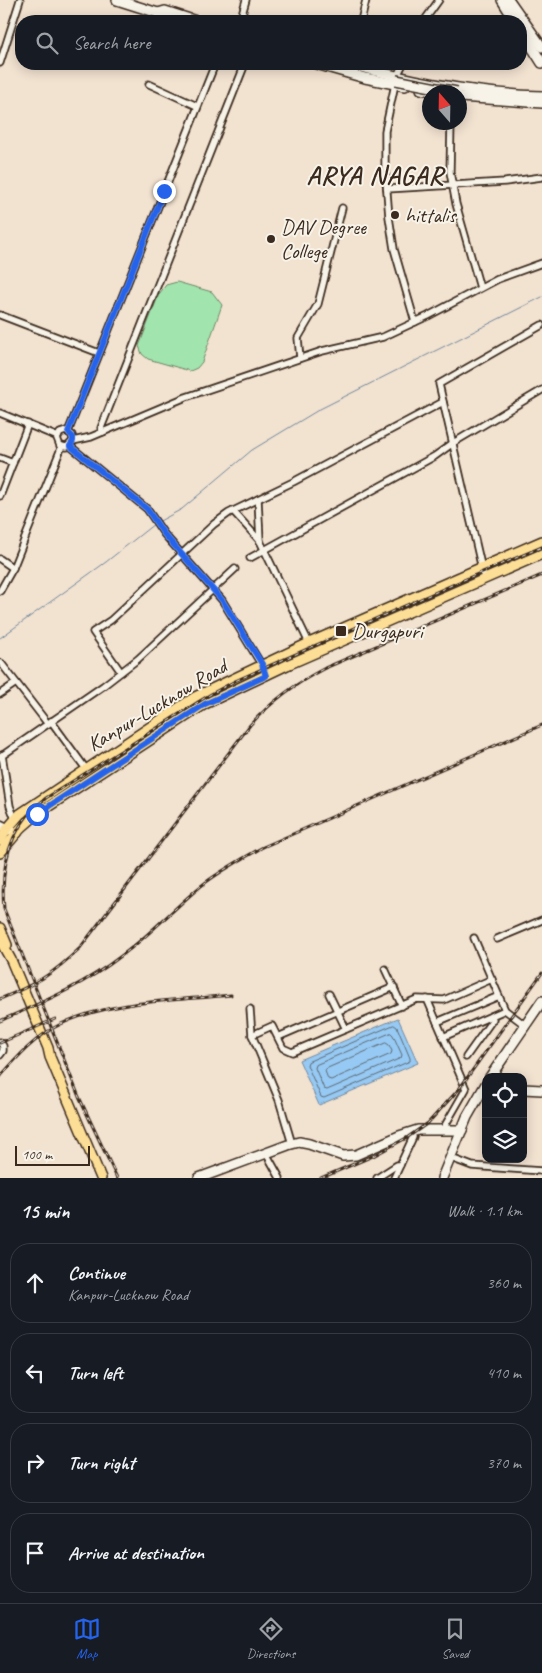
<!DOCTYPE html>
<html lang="en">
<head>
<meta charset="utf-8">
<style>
  :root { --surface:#171b24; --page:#20242c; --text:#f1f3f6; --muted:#9ea1a6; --line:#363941; --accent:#2563eb }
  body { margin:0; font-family:Caveat,sans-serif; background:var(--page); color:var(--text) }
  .controls { position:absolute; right:15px; bottom:15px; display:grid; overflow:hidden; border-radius:10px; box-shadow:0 2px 12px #0003 }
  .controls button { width:45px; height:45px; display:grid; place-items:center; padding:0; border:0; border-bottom:1px solid var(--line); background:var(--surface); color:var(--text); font:25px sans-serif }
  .compass { position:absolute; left:422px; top:85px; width:45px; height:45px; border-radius:50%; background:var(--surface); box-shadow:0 2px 12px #0003; rotate:340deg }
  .scale { position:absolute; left:15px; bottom:12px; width:75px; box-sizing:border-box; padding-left:5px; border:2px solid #3b2a1e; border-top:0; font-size:14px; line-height:18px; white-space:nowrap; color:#3b2a1e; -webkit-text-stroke:4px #f7f3e8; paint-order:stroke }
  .stop { position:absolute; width:15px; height:15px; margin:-11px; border:4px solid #2563eb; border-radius:50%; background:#fff }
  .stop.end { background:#2563eb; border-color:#fff; box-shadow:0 1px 5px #0008 }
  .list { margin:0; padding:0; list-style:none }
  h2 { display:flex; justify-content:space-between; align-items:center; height:65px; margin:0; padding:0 20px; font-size:21px }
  h2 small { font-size:16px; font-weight:400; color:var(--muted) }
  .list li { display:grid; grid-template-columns:32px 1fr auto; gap:15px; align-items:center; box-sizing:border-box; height:80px; margin:0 10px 10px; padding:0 10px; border:1px solid var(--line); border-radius:20px }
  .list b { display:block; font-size:19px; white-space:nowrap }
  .list p { margin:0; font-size:16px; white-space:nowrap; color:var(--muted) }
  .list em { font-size:16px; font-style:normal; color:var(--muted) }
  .icon { flex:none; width:28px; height:28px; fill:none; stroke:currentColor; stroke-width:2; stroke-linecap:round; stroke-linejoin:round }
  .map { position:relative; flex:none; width:542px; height:1178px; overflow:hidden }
  .search { position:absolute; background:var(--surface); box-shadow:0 2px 12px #0003; left:15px; right:15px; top:15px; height:55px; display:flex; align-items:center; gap:12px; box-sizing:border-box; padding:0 18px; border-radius:20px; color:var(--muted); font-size:19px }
  .sheet { height:425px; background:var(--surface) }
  nav { display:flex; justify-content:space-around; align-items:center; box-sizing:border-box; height:70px; border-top:1px solid var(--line); background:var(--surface); font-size:14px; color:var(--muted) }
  nav a { display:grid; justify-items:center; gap:2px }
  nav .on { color:var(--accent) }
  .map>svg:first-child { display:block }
  .green { fill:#a1e4ae; stroke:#6e8766 }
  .water { fill:#96c9f3; stroke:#72899e }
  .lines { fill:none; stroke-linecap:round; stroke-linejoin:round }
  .shore { stroke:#5f6a73; stroke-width:1 }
  .stream { stroke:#72899e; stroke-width:1 }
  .street-casing { stroke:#3b2a1e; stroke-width:9 }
  .secondary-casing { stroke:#3b2a1e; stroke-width:12 }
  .primary-casing { stroke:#3b2a1e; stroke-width:12 }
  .street { stroke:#f7f3e8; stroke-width:5.5 }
  .secondary { stroke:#f7f3e8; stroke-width:9 }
  .primary { stroke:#fdde96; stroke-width:9 }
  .rail-casing { stroke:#3b2a1e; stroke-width:3 }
  .rail { stroke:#f7f3e8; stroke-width:1; stroke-dasharray:4; stroke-linecap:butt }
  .secondary-bridge-casing { stroke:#3b2a1e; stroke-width:12; stroke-linecap:butt }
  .secondary-bridge { stroke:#f7f3e8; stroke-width:9 }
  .route { stroke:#2563eb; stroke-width:6 }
  .poi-dot { fill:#3b2a1e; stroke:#f7f3e8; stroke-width:2 }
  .labels { text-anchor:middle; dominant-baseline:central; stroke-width:4; stroke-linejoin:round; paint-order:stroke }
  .poi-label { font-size:21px; fill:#3b2a1e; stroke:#f7f3e8; text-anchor:start }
  .street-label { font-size:21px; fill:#3b2a1e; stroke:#f7f3e8 }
  .district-label { font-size:26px; font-weight:bold; letter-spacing:1px; fill:#3b2a1e; stroke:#f7f3e8 }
</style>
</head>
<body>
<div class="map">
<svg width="542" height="1178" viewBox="0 0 542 1178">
  <rect width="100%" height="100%" fill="#f2e2d0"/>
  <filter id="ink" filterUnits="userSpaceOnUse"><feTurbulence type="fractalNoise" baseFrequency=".02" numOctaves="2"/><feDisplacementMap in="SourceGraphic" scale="10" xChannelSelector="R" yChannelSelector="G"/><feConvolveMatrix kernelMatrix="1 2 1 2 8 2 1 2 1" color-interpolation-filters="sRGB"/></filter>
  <g filter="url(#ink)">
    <polygon class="green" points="177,282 212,292 222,305 202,362 197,368 190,371 148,359 142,354 139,346 159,294 166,285"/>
    <polygon class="water" points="398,1018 418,1063 319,1105 299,1060"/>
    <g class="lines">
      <g class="shore">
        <polygon points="394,1025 397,1027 410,1058 410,1061 324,1098 321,1097 307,1065 308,1062"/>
        <polygon points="391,1033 393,1035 402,1055 401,1058 327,1090 324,1089 315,1068 316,1065"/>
        <polygon points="386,1043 389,1045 392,1051 391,1054 331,1080 328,1079 325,1071 326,1069"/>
      </g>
      <g class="stream">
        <polyline points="158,522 182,509 252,450 320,409 542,297"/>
        <polyline points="0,638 106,562 154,524"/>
      </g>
      <g class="street-casing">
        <g id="street">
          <polyline points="240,21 246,0"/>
          <polyline points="361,21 366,0"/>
          <polyline points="424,21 439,0"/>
          <polyline points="0,63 20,0"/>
          <polyline points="397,76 403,64"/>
          <polyline points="149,84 197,106"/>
          <polyline points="395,84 385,131 385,168 389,217 394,249 415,322"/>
          <polyline points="451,122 450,172 456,204 480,288"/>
          <polyline points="387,189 505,182 542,177"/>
          <polyline points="0,315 99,353"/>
          <polyline points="300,358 298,338 318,304 342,208"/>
          <polyline points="0,413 58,437"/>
          <polyline points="68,432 215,64"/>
          <polyline points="103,432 101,428 245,64"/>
          <polyline points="73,441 72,435 66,431 60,433 57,438 60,446 67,447 73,441 91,437 186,397 322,351 383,337 428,316 498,279 542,263"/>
          <polyline points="70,446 147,509 164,534 222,600 261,664 267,676"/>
          <polyline points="0,458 13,463"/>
          <polyline points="0,496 28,424"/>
          <polyline points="258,499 260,541"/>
          <polyline points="233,511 260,541 309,643"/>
          <polyline points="250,558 435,456 453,443 542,390"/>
          <polyline points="0,559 13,568"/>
          <polyline points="484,578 439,384 542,325"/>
          <polyline points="0,591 13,568 62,446"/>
          <polyline points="1,663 48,724"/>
          <polyline points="121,672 93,632 111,620 214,524 229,513 293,482 443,402"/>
          <polyline points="0,694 16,683"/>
          <polyline points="51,721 86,769"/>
          <polyline points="2,755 10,806 15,819"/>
          <polyline points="0,757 103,686 138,659 235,569"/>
          <polyline points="474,938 505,1010 525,1025"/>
          <polyline points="497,939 542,920"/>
          <polyline points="385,969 402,1006"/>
          <polyline points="329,994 346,1029"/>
          <polyline points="427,999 466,1089 443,1129"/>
          <polyline points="250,1009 252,1035 279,1100 292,1144"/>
          <polyline points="437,1022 499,996"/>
          <polyline points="252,1035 272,1026 283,1048 292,1052 417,999 444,1000 492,979"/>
          <polyline points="278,1037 394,987"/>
          <polyline points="443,1037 505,1010"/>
          <polyline points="0,1042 3,1046 3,1051 0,1055"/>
          <polyline points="466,1057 493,1019 491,1016"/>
          <polyline points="266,1153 280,1178"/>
          <polyline points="451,1158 472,1166 542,1171"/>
          <polyline points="377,1178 397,1165 400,1165"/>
          <polyline points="394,1178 413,1137 410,1132"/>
        </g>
      </g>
      <g class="secondary-casing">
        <g id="secondary">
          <polyline points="117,0 158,13 162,16 176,21"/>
          <polyline points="502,0 515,21"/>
          <polyline points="509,0 542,47"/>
          <polyline points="158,13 165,11 196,21"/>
          <polyline points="521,30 542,63"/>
          <polyline points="316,64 365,78 405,86"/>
          <path d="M349 64C411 81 477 94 542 96"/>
          <polyline points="421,89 437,92"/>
          <polyline points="460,97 542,103"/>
          <polyline points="0,825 17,833"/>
          <polyline points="490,1077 542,1001"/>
          <polyline points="523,1089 542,1090"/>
          <polyline points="199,1178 288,1145 299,1142 309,1144 343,1156 356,1155 399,1136 418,1130 462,1130"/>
          <polyline points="442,1178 467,1117 486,1084"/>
        </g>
      </g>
      <g class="primary-casing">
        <g id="primary">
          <polyline points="0,841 7,829 20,814 195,697 309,643 542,541"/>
          <polyline points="0,853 21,828 37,814 205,704 287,665 542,554"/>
          <polyline points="0,928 7,945"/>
          <polyline points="0,940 11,960 48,1048 50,1057 101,1178"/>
        </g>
      </g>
      <use href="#street" class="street"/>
      <use href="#secondary" class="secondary"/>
      <use href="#primary" class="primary"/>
      <g class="rail-casing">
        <g id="rail">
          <path d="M0 999C36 984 52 975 80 948L250 725C272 701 296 683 325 668L542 575"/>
          <path d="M0 1021C43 1002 84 985 121 956 150 935 174 908 201 886 220 871 242 859 263 847L542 725"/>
          <polyline points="0,1043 55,1019"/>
          <path d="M0 1077C17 1057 36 1036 61 1024 112 1000 175 1001 231 995"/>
          <path d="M117 1178 79 1097 4 909C0 865 10 825 46 798L211 694 235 681 461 581 542 547"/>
          <polyline points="321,1178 375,1155 408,1137 428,1123 459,1089 542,973"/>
        </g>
      </g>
      <use href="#rail" class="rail"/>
      <g class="secondary-bridge-casing">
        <polyline id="secondary-bridge" points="396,80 457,92"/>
      </g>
      <use href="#secondary-bridge" class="secondary-bridge"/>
    </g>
  </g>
  <g class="lines" filter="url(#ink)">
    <polyline class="route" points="37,814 205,704 266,676 262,664 222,600 164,534 147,509 70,446 73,441 73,437 68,432 164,191"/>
  </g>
  <g class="poi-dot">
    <circle cx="395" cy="215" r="5"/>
    <circle cx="271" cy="239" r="5"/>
    <rect x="335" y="625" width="12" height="12" rx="2.5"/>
  </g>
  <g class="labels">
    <g class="poi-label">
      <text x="405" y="215">hittalis</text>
      <text x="281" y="227">DAV Degree<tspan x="281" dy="24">College</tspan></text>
      <text x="352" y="631">Durgapuri</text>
    </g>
    <g class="street-label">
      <text transform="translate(157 705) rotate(-31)">Kanpur-Lucknow Road</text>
    </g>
    <g class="district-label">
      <text x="375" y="175">ARYA NAGAR</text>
    </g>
  </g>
</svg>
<div class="controls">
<button><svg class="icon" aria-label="locate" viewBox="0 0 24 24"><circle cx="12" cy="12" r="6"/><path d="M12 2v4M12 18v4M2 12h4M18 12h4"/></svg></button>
<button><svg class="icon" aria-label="layers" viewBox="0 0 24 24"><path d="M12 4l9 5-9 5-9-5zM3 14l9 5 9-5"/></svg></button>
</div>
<svg class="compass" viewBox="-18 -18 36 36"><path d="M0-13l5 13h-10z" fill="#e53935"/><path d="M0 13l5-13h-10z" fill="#9ea1a6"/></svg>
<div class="scale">100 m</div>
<div class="stop" style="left:37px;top:814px"></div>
<div class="stop end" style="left:164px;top:191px"></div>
<div class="search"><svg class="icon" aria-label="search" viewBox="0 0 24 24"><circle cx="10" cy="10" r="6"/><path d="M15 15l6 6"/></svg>Search here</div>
</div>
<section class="sheet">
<h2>15 min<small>Walk · 1.1 km</small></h2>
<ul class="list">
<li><svg class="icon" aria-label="ahead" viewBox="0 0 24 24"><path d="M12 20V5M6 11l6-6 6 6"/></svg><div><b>Continue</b><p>Kanpur-Lucknow Road</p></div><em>360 m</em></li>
<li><svg class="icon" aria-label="left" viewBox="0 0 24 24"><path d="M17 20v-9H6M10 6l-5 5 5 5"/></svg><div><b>Turn left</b></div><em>410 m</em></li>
<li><svg class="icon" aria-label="right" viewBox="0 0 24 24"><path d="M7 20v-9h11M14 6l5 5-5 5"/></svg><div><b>Turn right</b></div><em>370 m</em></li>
<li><svg class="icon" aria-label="arrive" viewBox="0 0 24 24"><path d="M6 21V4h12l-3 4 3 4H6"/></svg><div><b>Arrive at destination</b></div></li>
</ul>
</section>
<nav>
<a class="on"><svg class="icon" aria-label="map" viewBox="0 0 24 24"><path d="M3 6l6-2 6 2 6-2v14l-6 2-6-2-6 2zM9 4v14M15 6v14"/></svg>Map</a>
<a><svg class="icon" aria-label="directions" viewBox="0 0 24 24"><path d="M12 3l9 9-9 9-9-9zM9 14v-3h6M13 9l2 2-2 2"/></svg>Directions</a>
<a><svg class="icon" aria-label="saved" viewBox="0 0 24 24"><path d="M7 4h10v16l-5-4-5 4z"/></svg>Saved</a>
</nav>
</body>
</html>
